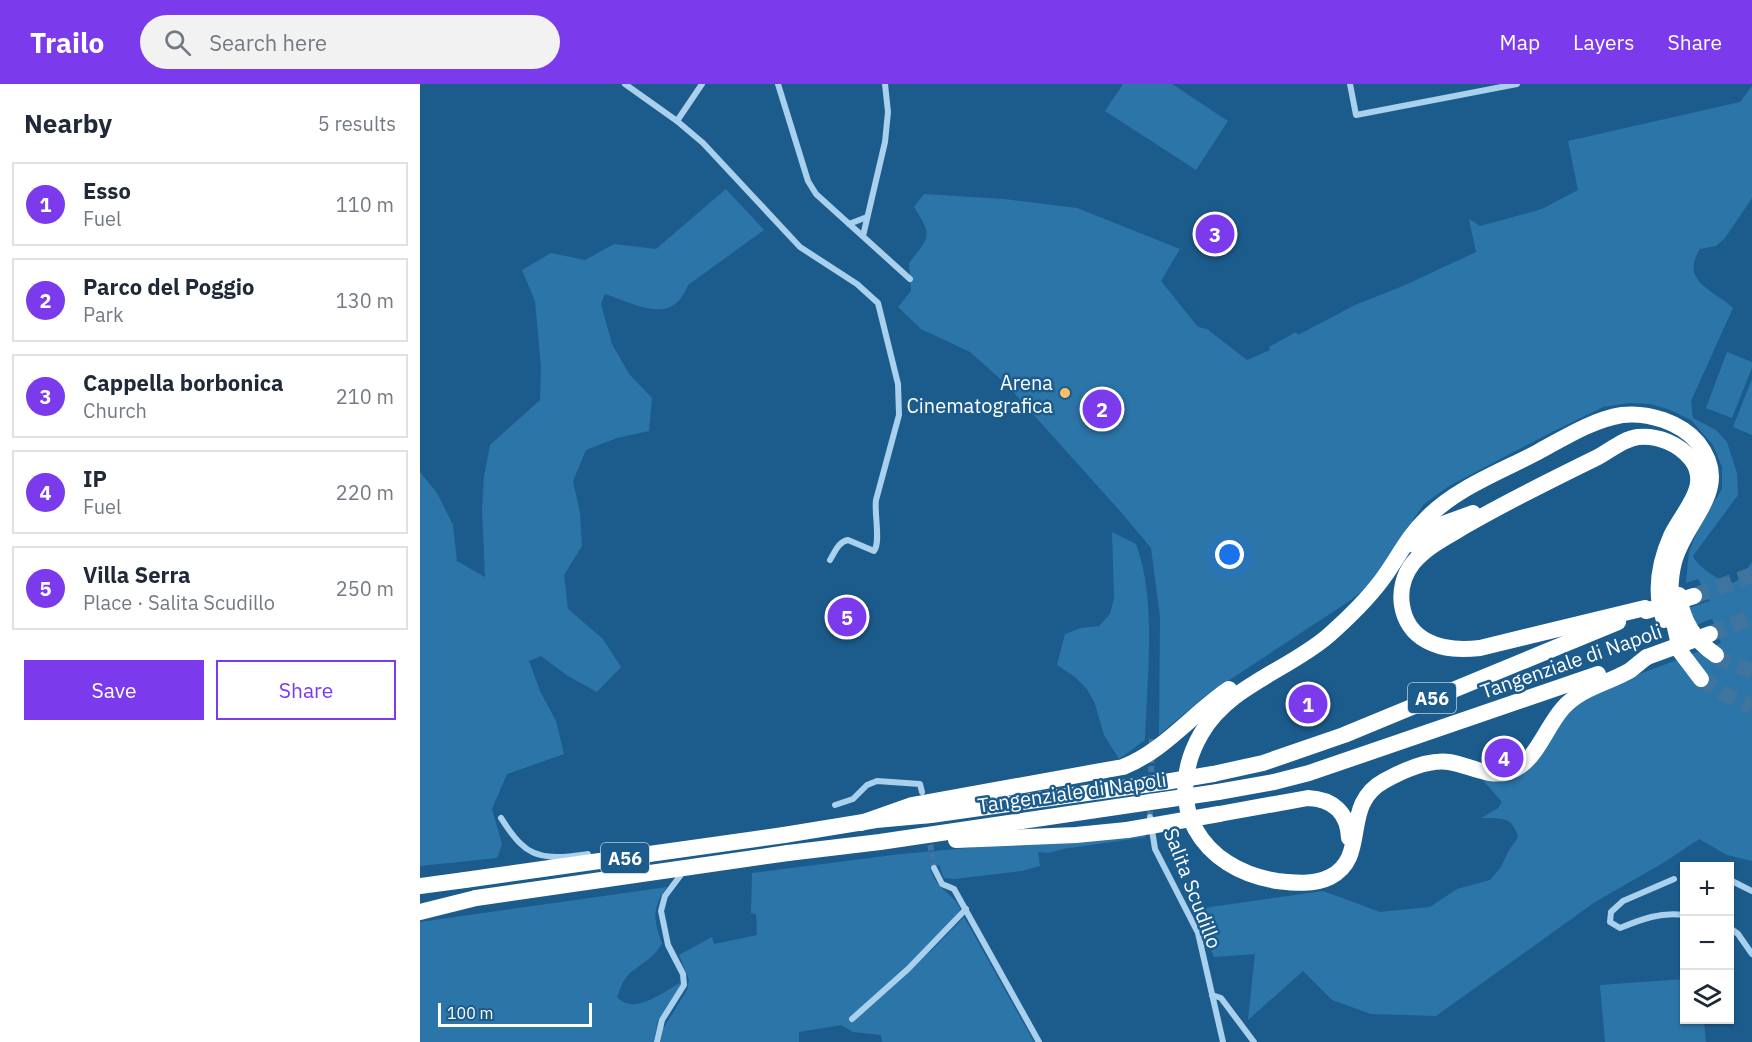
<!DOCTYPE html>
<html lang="en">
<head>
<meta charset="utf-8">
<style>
  :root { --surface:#fff; --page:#f2f2f3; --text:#1f2937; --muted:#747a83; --line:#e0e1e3; --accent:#7c3aed }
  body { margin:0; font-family:"IBM Plex Sans",sans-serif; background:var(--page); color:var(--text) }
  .controls { position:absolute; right:18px; bottom:18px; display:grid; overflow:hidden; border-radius:0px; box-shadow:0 2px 4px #0004 }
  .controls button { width:54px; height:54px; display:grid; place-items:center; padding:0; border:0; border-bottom:2px solid var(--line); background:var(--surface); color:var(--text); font:30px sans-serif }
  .scale { position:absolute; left:18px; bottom:15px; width:154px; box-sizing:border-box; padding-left:6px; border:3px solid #fff; border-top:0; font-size:16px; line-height:21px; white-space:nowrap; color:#fff; -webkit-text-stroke:4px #1c5c8d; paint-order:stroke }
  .you { position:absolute; left:810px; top:471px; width:21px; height:21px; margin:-15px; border:4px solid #fff; border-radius:50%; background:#1a73e8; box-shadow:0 0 0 9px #1a73e833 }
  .badge { display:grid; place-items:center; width:39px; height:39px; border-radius:50%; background:var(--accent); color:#fff; font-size:20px; font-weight:700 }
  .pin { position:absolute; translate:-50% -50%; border:3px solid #fff; box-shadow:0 2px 6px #0006 }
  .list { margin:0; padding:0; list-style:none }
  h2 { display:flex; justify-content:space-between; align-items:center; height:78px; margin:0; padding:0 24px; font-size:26px }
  h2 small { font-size:20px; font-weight:400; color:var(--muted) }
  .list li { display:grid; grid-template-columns:39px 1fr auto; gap:18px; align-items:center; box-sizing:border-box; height:84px; margin:0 12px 12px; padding:0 12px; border:2px solid var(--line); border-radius:0px }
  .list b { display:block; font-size:22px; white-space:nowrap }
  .list p { margin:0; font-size:20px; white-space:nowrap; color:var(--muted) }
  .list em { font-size:20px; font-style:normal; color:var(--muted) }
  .actions { display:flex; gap:12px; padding:18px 24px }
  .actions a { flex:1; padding:14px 0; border:2px solid var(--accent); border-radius:0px; text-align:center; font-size:21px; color:var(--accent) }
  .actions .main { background:var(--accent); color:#fff }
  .icon { flex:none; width:33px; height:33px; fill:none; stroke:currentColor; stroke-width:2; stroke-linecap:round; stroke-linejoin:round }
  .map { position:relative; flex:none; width:1332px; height:958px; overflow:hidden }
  header { display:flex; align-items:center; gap:36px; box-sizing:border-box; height:84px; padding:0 30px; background:var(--accent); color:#fff }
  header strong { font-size:28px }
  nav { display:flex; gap:33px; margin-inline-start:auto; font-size:21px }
  .search { width:420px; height:54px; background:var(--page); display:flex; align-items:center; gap:15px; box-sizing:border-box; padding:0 21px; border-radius:33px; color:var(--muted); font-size:22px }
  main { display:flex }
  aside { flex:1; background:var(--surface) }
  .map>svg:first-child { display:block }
  .green { fill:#2c75a9 }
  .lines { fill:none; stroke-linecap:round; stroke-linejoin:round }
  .street-tunnel { stroke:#3e749e; stroke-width:6; stroke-dasharray:6 3; stroke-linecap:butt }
  .highway-tunnel { stroke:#3e749e; stroke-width:16; stroke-dasharray:16 8; stroke-linecap:butt }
  .street { stroke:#a9d0ed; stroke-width:6 }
  .highway { stroke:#fff; stroke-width:16 }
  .highway-bridge { stroke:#fff; stroke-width:16 }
  .poi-dot { fill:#febf66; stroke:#1c5c8d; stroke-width:2 }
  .labels { text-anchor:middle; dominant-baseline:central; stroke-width:5; stroke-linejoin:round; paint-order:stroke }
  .shield { fill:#1c5c8d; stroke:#bbcedd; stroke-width:1.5 }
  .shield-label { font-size:18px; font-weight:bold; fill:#fff }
  .poi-label { font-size:20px; fill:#fff; stroke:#1c5c8d; text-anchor:end }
  .street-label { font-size:20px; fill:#fff; stroke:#1c5c8d }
</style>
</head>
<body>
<header>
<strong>Trailo</strong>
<div class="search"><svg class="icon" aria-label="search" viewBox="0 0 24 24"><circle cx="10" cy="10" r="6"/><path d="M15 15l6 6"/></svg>Search here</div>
<nav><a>Map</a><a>Layers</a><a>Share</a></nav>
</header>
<main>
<aside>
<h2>Nearby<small>5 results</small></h2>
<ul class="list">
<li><span class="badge">1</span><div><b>Esso</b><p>Fuel</p></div><em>110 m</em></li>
<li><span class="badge">2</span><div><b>Parco del Poggio</b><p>Park</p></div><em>130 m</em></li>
<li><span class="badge">3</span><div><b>Cappella borbonica</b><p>Church</p></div><em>210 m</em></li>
<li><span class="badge">4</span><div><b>IP</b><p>Fuel</p></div><em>220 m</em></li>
<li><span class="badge">5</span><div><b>Villa Serra</b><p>Place · Salita Scudillo</p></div><em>250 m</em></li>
</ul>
<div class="actions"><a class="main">Save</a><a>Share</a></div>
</aside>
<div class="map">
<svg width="1332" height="958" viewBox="0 0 1332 958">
  <rect width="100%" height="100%" fill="#1c5c8d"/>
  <g class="green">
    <polygon points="703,0 752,0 808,37 776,86 685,27"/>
    <path d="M1332 2V114L1305 154 1296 162 1280 165C1259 198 1295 206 1313 224L1271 317 1273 334 1296 346 1307 358 1317 389 1318 411 1273 472C1276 481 1302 500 1312 499 1319 498 1328 484 1332 478V777L1307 771 1279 755 1243 779 1175 818 1016 932 951 930 912 916 883 887 828 936 835 870 794 873 776 829 790 823 903 807 960 828 1010 823 1037 805 1070 796 1081 783 1088 768 1098 753C1092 731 1081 735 1061 734L1078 724 1082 718 1061 694 1079 695 1165 611 1301 559 1292 535 1273 542 1265 525 1290 517 1278 495 1266 499 1269 468 1280 441 1302 405V383L1293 361 1271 336 1248 325 1230 320 1209 319 1183 323 1128 350 1029 402 1004 420 979 456 954 497 931 516 785 612 739 651 740 533 731 464 700 427 586 300 550 268 501 245 478 223 491 207 489 179C510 152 513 153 494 123L504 110 584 115 657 124 760 165 741 197 778 243 787 245 827 276 850 266 849 263 876 248 878 251 935 221 983 202 1056 168 1049 135 1060 142 1122 125 1158 106 1148 57 1320 18Z"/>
    <path d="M306 105 344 146 268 201C252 243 216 220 185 210L181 220 192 260 209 290 232 314 229 347 197 354 166 366 153 397 160 429 162 462 144 491 148 525 183 555 201 583 177 608 148 592 121 572 109 577 120 607 136 637 144 670 87 690 72 725 82 760 77 774 0 782V388L17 409 33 441 37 477 65 493 62 426 64 393 70 361 120 316 121 283 115 217 102 186 131 169 165 176 194 160 236 165Z"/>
    <polygon points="1307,268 1332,278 1332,284 1312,334 1286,324"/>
    <polygon points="1332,295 1332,351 1313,343"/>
    <path d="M692 448 716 460C737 516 727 596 725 656L699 675 684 651 675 620 667 605 655 593 637 581 645 550 661 544 679 542 690 530 694 514Z"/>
    <path d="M724 748 726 753 643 765 629 769 618 768 620 782 602 787 534 795 524 794 519 781 510 782C514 805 530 806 540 824L539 828 507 861 510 868 544 833 614 958H462L461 951 433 948 421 941 379 948V958H241L243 945 267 906 269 896 259 871 292 853 294 860 337 851 336 830 331 829 332 789 481 770Z"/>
    <path d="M247 803C232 823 233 835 242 859 236 873 220 880 209 890 203 896 200 905 197 913 214 932 243 908 260 899L261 901 238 936 234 958H0V838Z"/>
    <polygon points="1264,895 1264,936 1284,936 1286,958 1185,958 1180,901"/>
  </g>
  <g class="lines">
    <g class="street-tunnel">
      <polyline points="730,733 732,653"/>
      <polyline points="506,734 514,784"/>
    </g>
    <g class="highway-tunnel">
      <polyline points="1274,512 1332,491"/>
      <polyline points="1290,550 1332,533"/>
      <polyline points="1296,571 1307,578 1332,587"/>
      <polyline points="1281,595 1304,610 1332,622"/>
    </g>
    <g class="street">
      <path d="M205 0 257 37 283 59 380 163 437 200 458 219 478 300 479 331 456 416C454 428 461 459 454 467L428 456C418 458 415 468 410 476"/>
      <polyline points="358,0 388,97 396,110 490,195"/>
      <polyline points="930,0 936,31 1097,0"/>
      <polyline points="257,37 282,0"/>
      <polyline points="429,140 447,133"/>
      <polyline points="443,152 465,58 468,28 465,0"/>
      <polyline points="415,721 433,715 447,701 457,697 500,700 502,708"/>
      <polyline points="730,733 735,765 778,849 803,958"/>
      <path d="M81 734C87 743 93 753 101 760 118 778 147 773 168 770"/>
      <polyline points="514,784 522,800 534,805 619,958"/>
      <path d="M1254 795 1203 817 1191 828 1190 838 1200 844C1222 835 1240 828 1264 831"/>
      <polyline points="1310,796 1332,807"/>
      <polyline points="1310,844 1318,850 1332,870"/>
      <polyline points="792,911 801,914 834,958"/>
      <polyline points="432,935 488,885 546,825"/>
      <polyline points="237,958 242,936 264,901 263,890 248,861 241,827 245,812 263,788"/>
    </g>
    <g class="highway">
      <polyline points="994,461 1020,441 1053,429"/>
      <path d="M1259 511C1262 537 1275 557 1296 571"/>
      <path d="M1225 524 1060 564C1042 566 1024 566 1007 557 978 542 974 503 993 479 1007 462 1027 453 1045 442 1088 417 1133 395 1178 373 1191 366 1203 355 1218 353 1238 351 1259 360 1271 375 1292 402 1262 428 1251 452 1239 479 1234 508 1244 536"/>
      <polyline points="1256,562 1281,595"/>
      <path d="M1227 573C1221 577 1215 583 1209 587 1186 600 1161 604 1143 624 1125 644 1116 679 1089 688 1068 694 1049 681 1029 678 1007 675 982 687 964 697 920 721 950 773 910 793 894 801 874 799 857 797 781 785 741 720 781 650 808 602 867 587 908 552 926 536 946 517 961 497 977 476 987 453 1006 435 1036 404 1080 388 1118 368 1144 354 1172 336 1202 331 1228 328 1261 338 1278 359 1314 405 1265 435 1254 478 1246 509 1253 538 1261 568"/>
      <polyline points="793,690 843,679 924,651 1198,538"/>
      <polyline points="798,708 854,698 889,689 1178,590"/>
      <path d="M799 730 888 714C912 715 928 728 929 754"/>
      <path d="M441 739 492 721 703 683C744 667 773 629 809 605"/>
      <polyline points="364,751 456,736 511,731 745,698"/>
      <polyline points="536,756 656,751 707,746"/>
      <polyline points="368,769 460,758 744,716"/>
      <polyline points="0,802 45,796"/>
      <polyline points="0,828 56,814"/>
    </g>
    <g class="highway-bridge">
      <polyline points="1226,527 1274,512"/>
      <polyline points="1227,573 1290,550"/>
      <polyline points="745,698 793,690"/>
      <polyline points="744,716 798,708"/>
      <polyline points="707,746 799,730"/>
      <polyline points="45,796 364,751"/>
      <polyline points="56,814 368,769"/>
    </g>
  </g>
  <circle class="poi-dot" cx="645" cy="309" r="6"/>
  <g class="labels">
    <g class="shield">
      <rect x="988" y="599" width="48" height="30" rx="4.5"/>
      <rect x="181" y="759" width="48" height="30" rx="4.5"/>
    </g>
    <g class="shield-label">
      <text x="1012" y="614">A56</text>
      <text x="205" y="774">A56</text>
    </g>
    <g class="poi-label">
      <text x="633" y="298">Arena<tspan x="633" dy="23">Cinematografica</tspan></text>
    </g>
    <g class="street-label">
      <text transform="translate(1151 577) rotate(-19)">Tangenziale di Napoli</text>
      <text transform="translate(652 708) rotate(-8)">Tangenziale di Napoli</text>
      <text transform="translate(773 804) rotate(69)">Salita Scudillo</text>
    </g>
  </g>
</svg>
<div class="controls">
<button>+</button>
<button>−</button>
<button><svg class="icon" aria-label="layers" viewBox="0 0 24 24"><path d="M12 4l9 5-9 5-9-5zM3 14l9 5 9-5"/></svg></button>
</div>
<div class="scale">100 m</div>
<div class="you"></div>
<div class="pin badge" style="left:888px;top:620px">1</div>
<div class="pin badge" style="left:682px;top:325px">2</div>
<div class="pin badge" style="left:795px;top:150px">3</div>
<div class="pin badge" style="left:1084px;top:674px">4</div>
<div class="pin badge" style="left:427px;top:533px">5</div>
</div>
</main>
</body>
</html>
